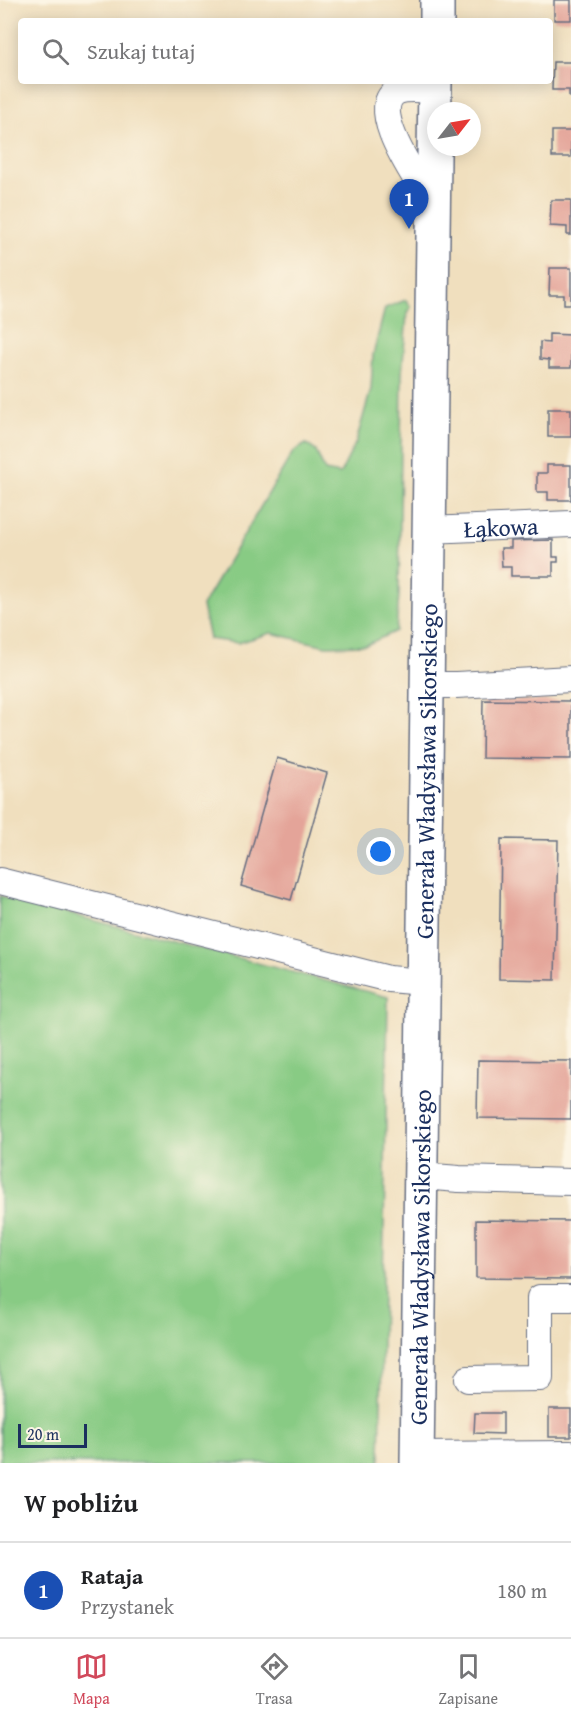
<!DOCTYPE html>
<html lang="pl">
<head>
<meta charset="utf-8">
<style>
  :root { --surface:#fff; --page:#f2f2f2; --text:#202124; --muted:#757577; --line:#e0e0e0; --accent:#d1495b }
  body { margin:0; font-family:"Gentium Book Plus",serif; background:var(--page); color:var(--text) }
  .compass { position:absolute; left:427px; top:102px; width:54px; height:54px; border-radius:50%; background:var(--surface); box-shadow:0 3px 15px #0003; rotate:59deg }
  .scale { position:absolute; left:18px; bottom:15px; width:69px; box-sizing:border-box; padding-left:6px; border:3px solid #1b2f5e; border-top:0; font-size:16px; line-height:21px; white-space:nowrap; color:#1b2f5e; -webkit-text-stroke:4px #fcf5e5; paint-order:stroke }
  .you { position:absolute; left:381px; top:852px; width:21px; height:21px; margin:-15px; border:4px solid #fff; border-radius:50%; background:#1a73e8; box-shadow:0 0 0 9px #1a73e833 }
  .badge { display:grid; place-items:center; width:39px; height:39px; border-radius:50%; background:var(--accent); color:#fff; font-size:20px; font-weight:700 }
  .pin { position:absolute; translate:-50% -50px; filter:drop-shadow(0 2px 3px #0008) }
  .pin::after { content:''; position:absolute; top:32px; width:21px; height:18px; background:inherit; clip-path:polygon(0 0,100% 0,50% 100%) }
  .list { margin:0; padding:0; list-style:none }
  h2 { display:flex; justify-content:space-between; align-items:center; height:78px; margin:0; padding:0 24px; font-size:26px }
  h2 small { font-size:20px; font-weight:400; color:var(--muted) }
  .list li { display:grid; grid-template-columns:39px 1fr auto; gap:18px; align-items:center; box-sizing:border-box; height:96px; padding:0 24px; border-top:2px solid var(--line) }
  .list b { display:block; font-size:22px; white-space:nowrap }
  .list p { margin:0; font-size:20px; white-space:nowrap; color:var(--muted) }
  .list em { font-size:20px; font-style:normal; color:var(--muted) }
  .icon { flex:none; width:33px; height:33px; fill:none; stroke:currentColor; stroke-width:2; stroke-linecap:round; stroke-linejoin:round }
  .map { position:relative; flex:none; width:571px; height:1463px; overflow:hidden }
  .search { position:absolute; background:var(--surface); box-shadow:0 3px 15px #0003; left:18px; right:18px; top:18px; height:66px; display:flex; align-items:center; gap:15px; box-sizing:border-box; padding:0 21px; border-radius:6px; color:var(--muted); font-size:22px }
  .sheet { height:174px; background:var(--surface) }
  nav { display:flex; justify-content:space-around; align-items:center; box-sizing:border-box; height:84px; border-top:2px solid var(--line); background:var(--surface); font-size:16px; color:var(--muted) }
  nav a { display:grid; justify-items:center; gap:3px }
  nav .on { color:var(--accent) }
  .map>svg:first-child { display:block }
  .green { fill:#88cb84; stroke:#527d71; stroke-width:1.5 }
  .building { fill:#e4a499 }
  .lines { fill:none; stroke-linecap:round; stroke-linejoin:round }
  .minor-casing { stroke:#666d80; stroke-width:28 }
  .major-casing { stroke:#666d80; stroke-width:36 }
  .minor { stroke:#fff; stroke-width:26 }
  .major { stroke:#fff; stroke-width:33 }
  .labels { text-anchor:middle; dominant-baseline:central; stroke-width:6; stroke-linejoin:round; paint-order:stroke }
  .street-label { font-size:24px; fill:#1b2f5e; stroke:#fcf5e5 }
</style>
</head>
<body>
<div class="map">
<svg width="571" height="1463" viewBox="0 0 571 1463">
  <rect width="100%" height="100%" fill="#fcf5e5"/>
  <filter id="ink" filterUnits="userSpaceOnUse"><feTurbulence type="fractalNoise" baseFrequency=".0167" numOctaves="2"/><feDisplacementMap in="SourceGraphic" scale="12" xChannelSelector="R" yChannelSelector="G"/><feConvolveMatrix kernelMatrix="1 2 1 2 8 2 1 2 1" color-interpolation-filters="sRGB"/></filter>
  <filter id="wash" filterUnits="userSpaceOnUse"><feTurbulence type="fractalNoise" baseFrequency=".008" numOctaves="4" result="noise"/><feDisplacementMap in="SourceGraphic" scale="24" xChannelSelector="R" yChannelSelector="G"/><feGaussianBlur stdDeviation="1.35" result="paint"/><feColorMatrix in="noise" values="0 0 0 0 0 0 0 0 0 0 0 0 0 0 0 0 0 1.4 0 .05"/><feComposite in="paint" operator="in"/></filter>
  <g filter="url(#wash)">
    <rect width="100%" height="100%" fill="#f0dfbe"/>
    <g class="green">
      <polygon points="406,300 411,307 407,315 402,373 399,595 396,631 366,645 326,646 271,633 238,643 209,639 202,606 293,452 306,444 316,451 325,471 340,474 356,442 371,389 373,355 385,308"/>
      <polygon points="0,896 388,997 380,1463 0,1463"/>
    </g>
    <g id="blocks">
      <g class="building">
        <rect x="554" y="0" width="17" height="20"/>
        <polygon points="553,62 571,62 571,97 569,97 569,90 552,90"/>
        <rect x="552" y="131" width="19" height="26"/>
        <polygon points="551,200 571,200 571,235 567,235 567,227 550,226"/>
        <polygon points="550,268 571,268 571,304 564,304 564,295 549,295"/>
        <polygon points="549,334 571,335 571,368 549,368 549,360 540,359 540,342 549,343"/>
        <rect x="548" y="409" width="23" height="28"/>
        <polygon points="547,465 571,465 571,500 548,500 548,492 537,492 537,473 547,473"/>
        <polygon points="553,540 553,557 558,557 558,562 553,562 553,576 511,576 511,567 502,567 501,548 511,548 511,541"/>
        <polygon points="483,700 571,701 571,759 482,758"/>
        <polygon points="277,758 327,773 291,900 241,886"/>
        <polygon points="501,839 558,840 555,980 499,979"/>
        <polygon points="478,1060 571,1061 571,1119 477,1118"/>
        <polygon points="476,1220 571,1221 571,1279 476,1278"/>
        <rect x="549" y="1409" width="22" height="28"/>
        <polygon points="475,1413 503,1413 503,1434 474,1433"/>
      </g>
    </g>
  </g>
  <g filter="url(#ink)">
    <use href="#blocks" fill-opacity="0" stroke="#666d80" stroke-width="1.5"/>
    <g class="lines">
      <g class="minor-casing">
        <g id="minor">
          <path d="M434 194 425 193 423 190C413 173 366 105 398 91 409 87 424 90 435 90"/>
          <path id="s1" d="M429 530 571 524"/>
          <polyline points="428,685 456,685 571,679"/>
          <polyline points="0,881 389,979 423,982"/>
          <polyline points="421,1176 459,1179 571,1182"/>
          <polyline points="468,1379 540,1378 540,1298 571,1298"/>
          <polyline points="417,1455 571,1454"/>
        </g>
      </g>
      <g class="major-casing">
        <g id="major">
          <polyline points="437,21 437,0"/>
          <path id="s2" d="M417 1463 435 81"/>
        </g>
      </g>
      <use href="#minor" class="minor"/>
      <use href="#major" class="major"/>
    </g>
  </g>
  <g class="labels">
    <g class="street-label">
      <text stroke="none"><textPath href="#s1" startOffset="72">Łąkowa</textPath></text>
      <text stroke="none"><textPath href="#s2" startOffset="692">Generała Władysława Sikorskiego</textPath></text>
      <text stroke="none"><textPath href="#s2" startOffset="206">Generała Władysława Sikorskiego</textPath></text>
    </g>
  </g>
</svg>
<svg class="compass" viewBox="-18 -18 36 36"><path d="M0-13l5 13h-10z" fill="#e53935"/><path d="M0 13l5-13h-10z" fill="#757577"/></svg>
<div class="scale">20 m</div>
<div class="you"></div>
<div class="pin badge" style="left:409px;top:229px;background:#1a4fb4">1</div>
<div class="search"><svg class="icon" aria-label="search" viewBox="0 0 24 24"><circle cx="10" cy="10" r="6"/><path d="M15 15l6 6"/></svg>Szukaj tutaj</div>
</div>
<section class="sheet">
<h2>W pobliżu<small></small></h2>
<ul class="list">
<li><span class="badge" style="background:#1a4fb4">1</span><div><b>Rataja</b><p>Przystanek</p></div><em>180 m</em></li>
</ul>
</section>
<nav>
<a class="on"><svg class="icon" aria-label="map" viewBox="0 0 24 24"><path d="M3 6l6-2 6 2 6-2v14l-6 2-6-2-6 2zM9 4v14M15 6v14"/></svg>Mapa</a>
<a><svg class="icon" aria-label="directions" viewBox="0 0 24 24"><path d="M12 3l9 9-9 9-9-9zM9 14v-3h6M13 9l2 2-2 2"/></svg>Trasa</a>
<a><svg class="icon" aria-label="saved" viewBox="0 0 24 24"><path d="M7 4h10v16l-5-4-5 4z"/></svg>Zapisane</a>
</nav>
</body>
</html>
